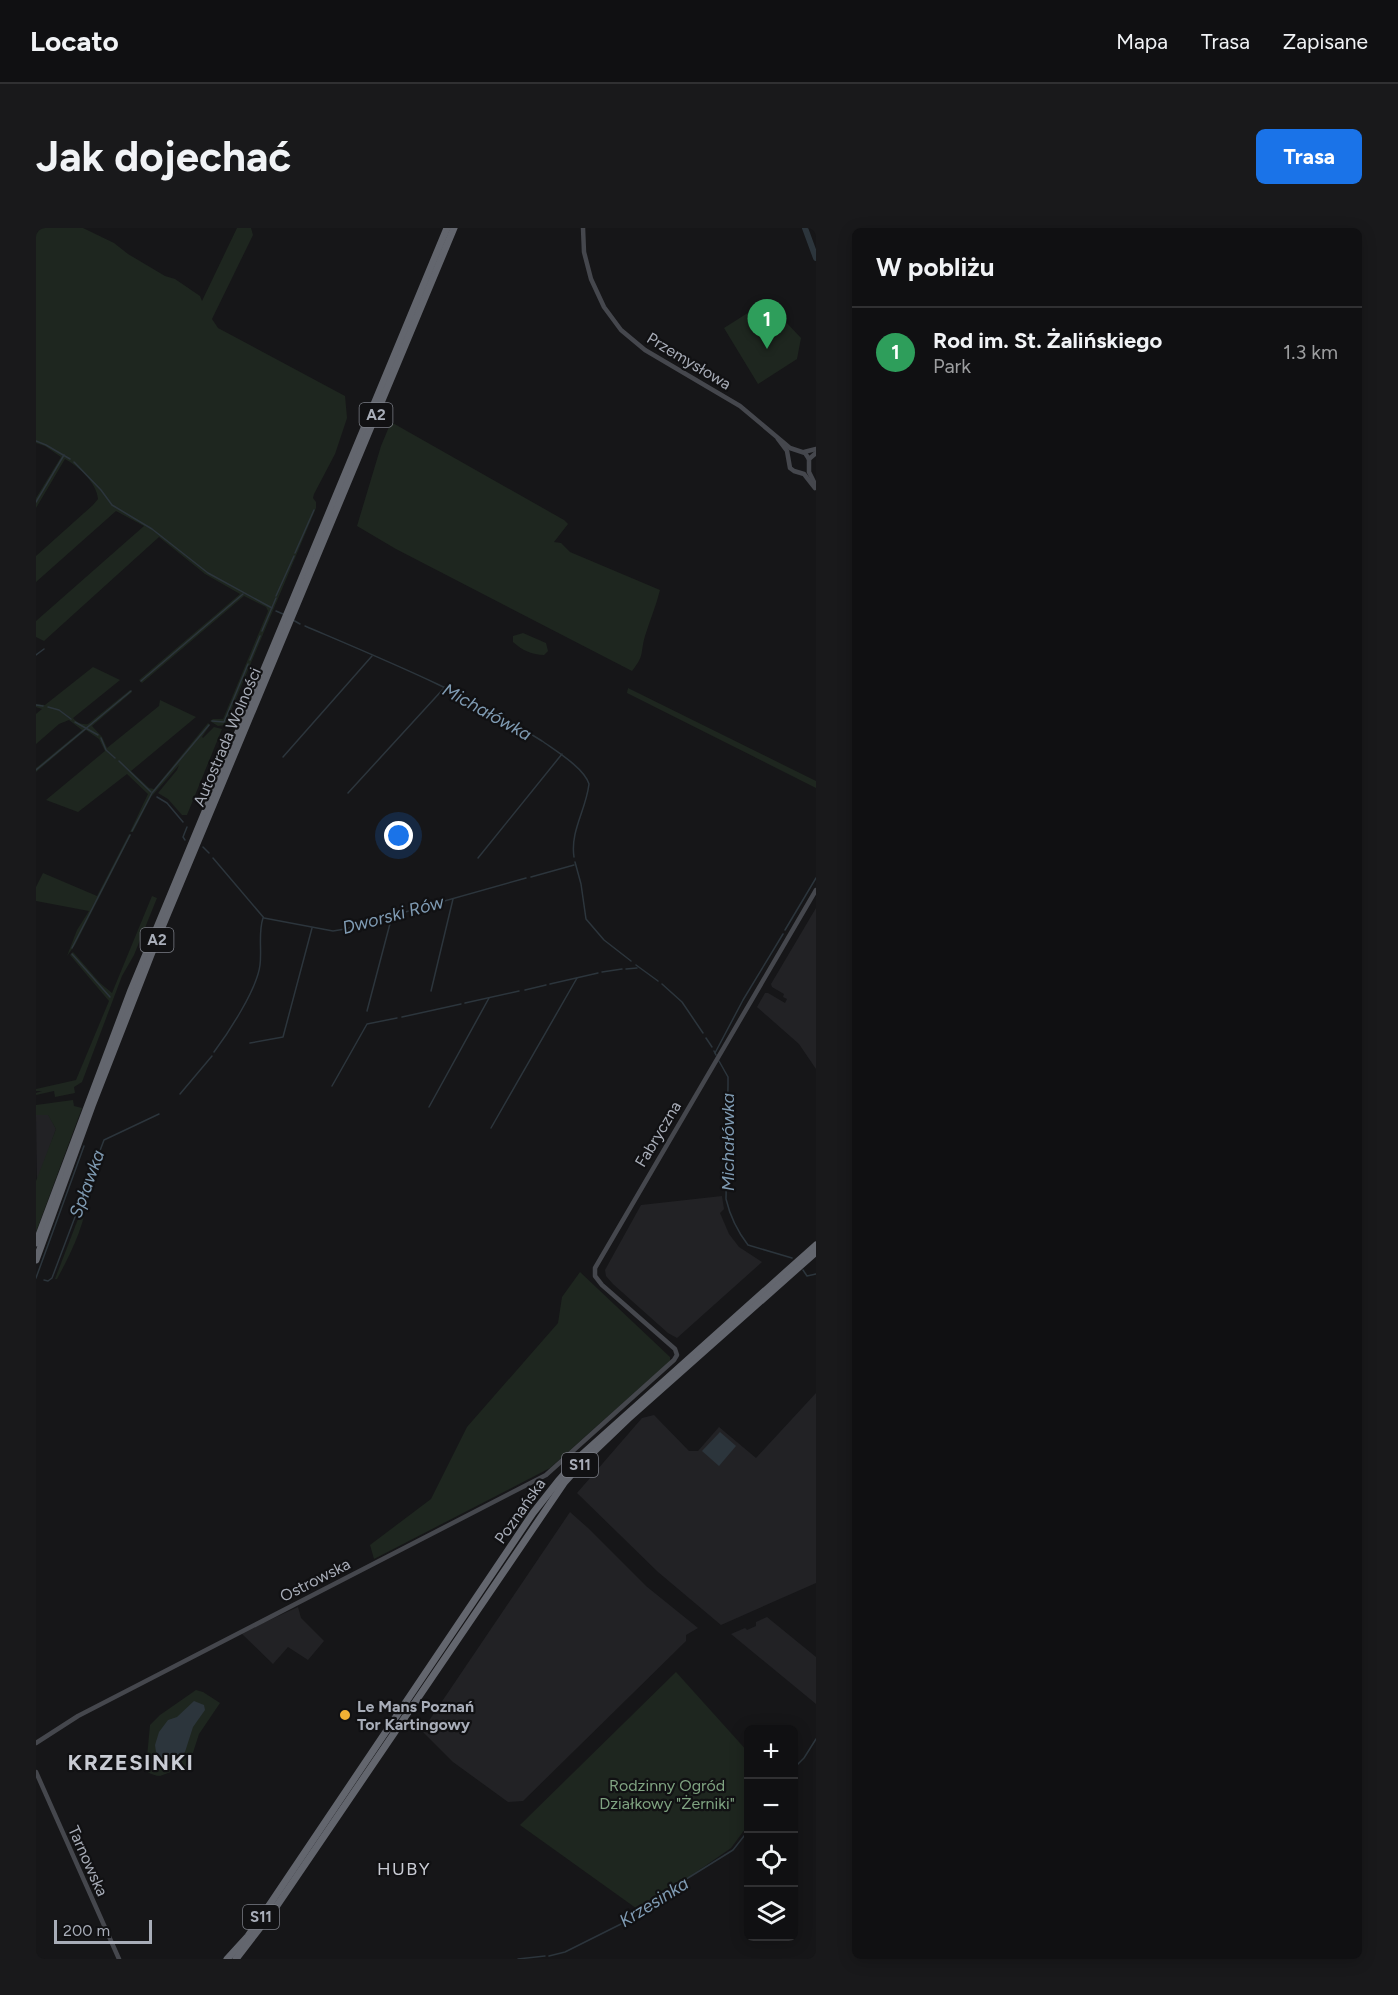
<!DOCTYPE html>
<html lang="pl">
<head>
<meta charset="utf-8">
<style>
  :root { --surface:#101012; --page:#19191b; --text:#f1f3f6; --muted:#9c9d9f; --line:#303032; --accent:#1a73e8 }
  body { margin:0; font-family:Figtree,sans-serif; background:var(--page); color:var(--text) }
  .controls { position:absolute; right:18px; bottom:18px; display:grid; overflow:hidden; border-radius:9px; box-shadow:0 3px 15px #0003 }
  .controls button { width:54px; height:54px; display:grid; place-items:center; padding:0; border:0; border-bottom:2px solid var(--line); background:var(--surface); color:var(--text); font:30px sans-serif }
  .scale { position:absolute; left:18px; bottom:15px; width:98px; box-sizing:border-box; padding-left:6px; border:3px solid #a8adb8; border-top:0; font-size:16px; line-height:21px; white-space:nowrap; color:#a8adb8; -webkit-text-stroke:4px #111113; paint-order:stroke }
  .you { position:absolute; left:363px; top:608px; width:21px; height:21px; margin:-15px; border:4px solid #fff; border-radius:50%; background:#1a73e8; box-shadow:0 0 0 9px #1a73e833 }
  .badge { display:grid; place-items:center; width:39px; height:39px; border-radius:50%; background:var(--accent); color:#fff; font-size:20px; font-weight:700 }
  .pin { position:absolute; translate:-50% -50px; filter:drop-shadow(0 2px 3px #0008) }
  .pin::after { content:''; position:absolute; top:32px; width:21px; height:18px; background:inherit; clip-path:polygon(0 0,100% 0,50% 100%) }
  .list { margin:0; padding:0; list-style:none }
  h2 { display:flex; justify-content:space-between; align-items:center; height:78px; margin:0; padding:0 24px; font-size:26px }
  h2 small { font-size:20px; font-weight:400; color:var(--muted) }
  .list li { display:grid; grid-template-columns:39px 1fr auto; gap:18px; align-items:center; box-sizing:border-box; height:90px; padding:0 24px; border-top:2px solid var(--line) }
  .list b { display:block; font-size:22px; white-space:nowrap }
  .list p { margin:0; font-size:20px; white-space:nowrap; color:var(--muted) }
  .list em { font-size:20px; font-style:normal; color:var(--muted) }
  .icon { flex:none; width:33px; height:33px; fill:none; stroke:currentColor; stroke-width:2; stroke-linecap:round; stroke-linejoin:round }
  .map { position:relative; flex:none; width:780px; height:1731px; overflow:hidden; border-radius:9px }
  header { display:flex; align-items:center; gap:36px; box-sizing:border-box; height:84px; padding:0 30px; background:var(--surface); border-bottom:2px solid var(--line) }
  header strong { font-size:28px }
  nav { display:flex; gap:33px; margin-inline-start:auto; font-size:21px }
  .intro { display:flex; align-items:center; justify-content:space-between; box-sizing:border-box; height:144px; padding:0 36px }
  h1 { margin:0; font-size:42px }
  .button { padding:15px 27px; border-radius:9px; background:var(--accent); color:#fff; font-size:21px; font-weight:700 }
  main { display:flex; gap:36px; padding:0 36px }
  aside { flex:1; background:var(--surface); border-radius:9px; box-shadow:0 3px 15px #0003 }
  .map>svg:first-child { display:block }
  .built { fill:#222225 }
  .green { fill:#1e261f }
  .water { fill:#2c353c }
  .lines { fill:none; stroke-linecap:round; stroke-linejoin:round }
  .stream { stroke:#2c353c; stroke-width:1.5 }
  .river { stroke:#2c353c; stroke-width:6 }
  .secondary { stroke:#45474d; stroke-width:4.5 }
  .highway { stroke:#63666e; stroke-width:7 }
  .poi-dot { fill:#f2b134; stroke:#111113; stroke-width:2 }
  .labels { text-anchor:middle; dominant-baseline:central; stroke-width:4.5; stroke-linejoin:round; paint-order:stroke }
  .shield { fill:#111113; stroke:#7b7e86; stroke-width:1.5 }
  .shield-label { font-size:15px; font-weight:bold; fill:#a8adb8 }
  .street-label { font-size:16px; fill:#a8adb8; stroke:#111113 }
  .poi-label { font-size:16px; font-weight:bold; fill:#a8adb8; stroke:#111113; text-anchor:start }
  .park-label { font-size:16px; fill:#7fa381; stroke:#111113 }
  .water-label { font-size:18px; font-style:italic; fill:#7f9bb3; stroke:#111113 }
  .neighbourhood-label { font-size:18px; letter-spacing:1.5px; fill:#c9ccd4; stroke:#111113 }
  .district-label { font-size:22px; font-weight:bold; letter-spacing:1.5px; fill:#c9ccd4; stroke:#111113 }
</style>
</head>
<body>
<header>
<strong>Locato</strong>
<nav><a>Mapa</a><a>Trasa</a><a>Zapisane</a></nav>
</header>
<div class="intro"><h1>Jak dojechać</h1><a class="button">Trasa</a></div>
<main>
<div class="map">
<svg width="780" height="1731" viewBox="0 0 780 1731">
  <rect width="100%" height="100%" fill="#161618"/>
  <g class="built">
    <polygon points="780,680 780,841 763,816 721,779 729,765 732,765 749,775 751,771 747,769 748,766 736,759 735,756"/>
    <polygon points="12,886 20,901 1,954 0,887"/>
    <polygon points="686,968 688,981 684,985 693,1006 703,1019 726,1034 641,1110 632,1105 577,1056 570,1048 569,1042 605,977"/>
    <polygon points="780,1165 780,1355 685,1397 622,1344 541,1265 606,1190 618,1187 653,1223 662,1223 683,1199 720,1230"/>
    <polygon points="534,1284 552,1300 610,1358 662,1400 650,1407 650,1413 487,1573 472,1574 417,1534 386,1503"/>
    <polygon points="262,1379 265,1390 288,1413 272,1432 252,1419 237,1436 205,1405"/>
    <polygon points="731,1389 780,1429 780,1476 695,1406 709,1400 711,1402 720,1398 720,1394"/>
  </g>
  <g class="green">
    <path d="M0 0H47L78 15 92 26 129 48 139 51 164 68 166 73 201 0H215L217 7 176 91 182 100 309 168 311 190 299 226 278 266 277 270 280 274V280L189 497 182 498 174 493 177 491H187L232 383 230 379 208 368 106 455 103 452 204 366 169 346 123 309 8 413 0 409V393L108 298 80 283 0 354V328L57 277 62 271C61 255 42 238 29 231L0 280V270L25 229 9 218 0 215Z"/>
    <polygon points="726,72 730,73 765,110 761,131 722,156 688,100 718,81 718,78"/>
    <path d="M355 194 528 292 532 296 518 314 525 315 534 324 624 362C620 378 614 392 609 408 604 425 609 427 596 443L360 321 321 298 345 218Z"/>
    <path d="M487 405 510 415 512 423 508 427C496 427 486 422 477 414V408Z"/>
    <path d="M57 439 84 452 37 490C40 494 46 497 52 496L94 462 96 464 56 498 66 509 71 520 123 478 124 472 160 489 95 543 113 560 118 561 172 495 174 497 166 509 167 510 178 499 186 501 151 587H146L132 571 122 565 141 542 143 537 115 569 97 604H94L112 566 91 546 42 584 10 572 69 523 63 511 50 502 0 544V540L46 502 33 492 23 496 0 516V486L6 481 0 479V476L9 477Z"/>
    <polygon points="592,460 780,553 780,560 591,465"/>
    <polygon points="93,606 95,607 39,717 31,728 41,702 53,683 0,673 0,659 7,645 61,668"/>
    <polygon points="116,668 121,670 98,727 86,748 46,854 38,859 39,865 19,869 18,863 0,867 0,865 6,863 0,863 0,861 40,852 73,773 34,727 37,724 64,755 76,765"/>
    <polygon points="37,872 38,878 46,880 0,1004 0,953 20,901 12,887 0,887 0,877"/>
    <path d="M52 965C50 995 35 1025 21 1051H19Z"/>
    <polygon points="544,1044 634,1129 634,1133 514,1240 338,1331 334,1317 395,1271 431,1199 522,1095 526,1069"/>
    <polygon points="640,1444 712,1524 712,1597 695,1620 604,1683 484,1597"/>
    <path d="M160 1462 167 1464 184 1475 163 1506 153 1537 124 1548C116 1548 105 1541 102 1534L111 1529 114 1497 124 1487Z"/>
  </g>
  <g class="water">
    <polygon points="684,1204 700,1218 683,1238 666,1223"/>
    <polygon points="158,1473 168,1477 169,1482 157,1499 149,1524 139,1534 128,1532 120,1524 119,1517 123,1504 132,1492 141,1489"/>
  </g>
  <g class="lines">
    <g class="stream">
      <polyline points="0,213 10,217 34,231"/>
      <polyline points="38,234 65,262 76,277 116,301 172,345 236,380"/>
      <polyline points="0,274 28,227"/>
      <polyline points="259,325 278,282"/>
      <polyline points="240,368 258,328"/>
      <polyline points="240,383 247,386"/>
      <polyline points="257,392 264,396"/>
      <path d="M269 398C351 433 432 466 506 513 520 523 548 540 553 556 550 582 534 603 538 629"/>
      <polyline points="226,403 240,370"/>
      <polyline points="0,427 8,421"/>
      <polyline points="214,432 224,408"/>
      <polyline points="105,453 207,366"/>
      <polyline points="0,477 7,478"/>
      <polyline points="12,479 23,482 35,491"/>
      <polyline points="176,493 188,494 212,436"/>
      <polyline points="39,494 62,507"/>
      <polyline points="65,510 70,522 79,530"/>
      <polyline points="247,529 336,428"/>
      <polyline points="83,533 115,564"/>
      <polyline points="0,542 95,463"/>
      <polyline points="312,565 409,459"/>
      <polyline points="121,569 131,575 147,594"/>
      <polyline points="96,603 116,565 173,497"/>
      <polyline points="149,612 147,609 151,599"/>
      <polyline points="167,619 173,625"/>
      <polyline points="177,630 228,690 297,703 309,701 490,650"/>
      <polyline points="442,630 526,526"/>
      <polyline points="539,634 545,656 550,691 568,712 595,733"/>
      <polyline points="495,649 538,637"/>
      <polyline points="749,702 780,650"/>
      <polyline points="36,720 94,607"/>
      <polyline points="36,726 74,769"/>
      <polyline points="600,737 622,753"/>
      <polyline points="590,741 601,740"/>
      <polyline points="566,744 586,741"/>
      <polyline points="514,756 562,745"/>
      <polyline points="626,756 646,774 667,805"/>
      <polyline points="489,762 510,757"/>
      <polyline points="395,763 417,671"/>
      <polyline points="429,775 483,763"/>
      <polyline points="331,783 356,688"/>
      <polyline points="366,789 425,776"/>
      <polyline points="670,810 676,819"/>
      <polyline points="214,815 247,809 276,700"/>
      <polyline points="678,823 680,827"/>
      <path d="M178 824C193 804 221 761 224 737 226 722 222 705 227 690"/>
      <polyline points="679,825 707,772 747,706"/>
      <path d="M683 833 692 849V857L690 971C694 988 702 1004 712 1017L756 1030"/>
      <polyline points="296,858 331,796 361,790"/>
      <polyline points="144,866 176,828"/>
      <polyline points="393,879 453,770"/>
      <polyline points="455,900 541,750"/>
      <polyline points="767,1042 771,1048 780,1046"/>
      <polyline points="0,1050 48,918"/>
      <polyline points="8,1052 12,1053 16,1050 68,912 123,886"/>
      <polyline points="758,1540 768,1530 780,1511"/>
      <polyline points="513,1728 529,1724 599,1689 652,1650 697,1622 712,1603"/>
      <polyline points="482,1731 509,1728"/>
    </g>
    <polyline class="river" points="769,0 780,30"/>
    <g class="secondary">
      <polyline points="547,0 548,24 555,51 568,79 585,102 609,122 704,178 754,220 769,225 773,231 773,244 780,258"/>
      <polyline points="742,211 751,223 754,240 758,243 768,246 779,260"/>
      <polyline points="768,224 780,221"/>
      <polyline points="773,231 780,225"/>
      <polyline points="0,1515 42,1488 510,1247 638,1132 641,1127 639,1121 566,1057 559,1048 559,1040 780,662"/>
      <polyline points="0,1544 83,1731"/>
    </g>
    <g class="highway">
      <polyline points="0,1015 95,762 411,0"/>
      <polyline points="0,1032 56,878 122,709 418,0"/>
      <polyline points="191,1731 212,1708 232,1679 497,1285 523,1252 542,1230 780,1017"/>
      <polyline points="200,1731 240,1679 528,1255 545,1236 592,1191 780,1024"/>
    </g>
  </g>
  <circle class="poi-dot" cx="309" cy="1487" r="6"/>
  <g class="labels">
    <g class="shield">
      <rect x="323.5" y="175" width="33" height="24" rx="4.5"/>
      <rect x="104.5" y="700" width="33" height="24" rx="4.5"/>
      <rect x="526" y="1225" width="36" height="24" rx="4.5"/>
      <rect x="207" y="1677" width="36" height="24" rx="4.5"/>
    </g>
    <g class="shield-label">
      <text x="340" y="187">A2</text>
      <text x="121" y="712">A2</text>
      <text x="544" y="1237">S11</text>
      <text x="225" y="1689">S11</text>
    </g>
    <g class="street-label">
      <text transform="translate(653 133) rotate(31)">Przemysłowa</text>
      <text transform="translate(191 509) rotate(-67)">Autostrada Wolności</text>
      <text transform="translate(622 906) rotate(-59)">Fabryczna</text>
      <text transform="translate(484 1283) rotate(-55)">Poznańska</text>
      <text transform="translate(279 1352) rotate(-27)">Ostrowska</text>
      <text transform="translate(52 1633) rotate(66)">Tarnowska</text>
    </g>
    <g class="poi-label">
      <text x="321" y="1478">Le Mans Poznań<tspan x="321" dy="18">Tor Kartingowy</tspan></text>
    </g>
    <g class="park-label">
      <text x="631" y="1557">Rodzinny Ogród<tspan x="631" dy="18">Działkowy "Żerniki"</tspan></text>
    </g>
    <g class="water-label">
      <text transform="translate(451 484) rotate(29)">Michałówka</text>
      <text transform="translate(357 687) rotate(-15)">Dworski Rów</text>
      <text transform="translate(692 914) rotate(-90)">Michałówka</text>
      <text transform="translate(51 956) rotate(-70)">Spławka</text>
      <text transform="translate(618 1674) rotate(-32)">Krzesinka</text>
    </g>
    <g class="neighbourhood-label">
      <text x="368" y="1641">HUBY</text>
    </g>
    <g class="district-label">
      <text x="95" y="1534">KRZESINKI</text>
    </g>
  </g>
</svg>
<div class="controls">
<button>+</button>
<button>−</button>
<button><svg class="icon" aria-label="locate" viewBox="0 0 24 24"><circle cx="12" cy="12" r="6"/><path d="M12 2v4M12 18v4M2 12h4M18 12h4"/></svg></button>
<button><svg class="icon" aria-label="layers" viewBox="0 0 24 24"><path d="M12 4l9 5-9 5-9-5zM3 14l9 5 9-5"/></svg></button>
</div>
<div class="scale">200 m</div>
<div class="you"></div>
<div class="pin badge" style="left:731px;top:121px;background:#2e9e5b">1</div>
</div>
<aside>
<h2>W pobliżu<small></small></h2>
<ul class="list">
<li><span class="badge" style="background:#2e9e5b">1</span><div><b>Rod im. St. Żalińskiego</b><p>Park</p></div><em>1.3 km</em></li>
</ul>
</aside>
</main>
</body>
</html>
